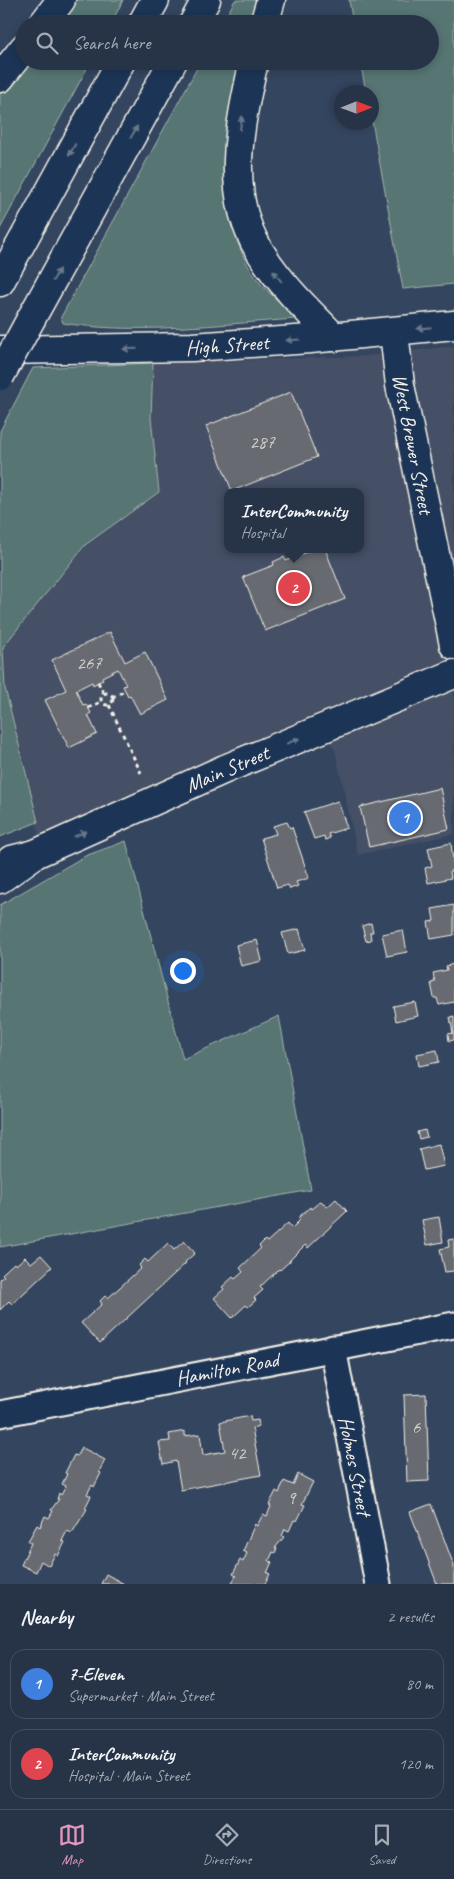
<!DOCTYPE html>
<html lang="en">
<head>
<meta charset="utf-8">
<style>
  :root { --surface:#273447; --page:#333f52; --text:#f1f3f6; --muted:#a4aab4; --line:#434f60; --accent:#e797bd }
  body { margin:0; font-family:Caveat,sans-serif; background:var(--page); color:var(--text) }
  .compass { position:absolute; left:334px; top:85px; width:45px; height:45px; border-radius:50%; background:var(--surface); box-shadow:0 2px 8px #0003; rotate:89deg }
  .you { position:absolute; left:182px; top:970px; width:18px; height:18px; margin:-12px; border:4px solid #fff; border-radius:50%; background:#1a73e8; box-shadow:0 0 0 8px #1a73e833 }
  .badge { display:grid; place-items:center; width:32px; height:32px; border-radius:50%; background:var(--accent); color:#fff; font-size:16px; font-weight:700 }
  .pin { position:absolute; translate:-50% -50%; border:2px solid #fff; box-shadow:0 1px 5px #0006 }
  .popup { position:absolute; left:224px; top:488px; width:140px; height:65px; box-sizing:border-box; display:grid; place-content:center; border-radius:10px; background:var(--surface); filter:drop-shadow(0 1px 4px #0005); font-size:16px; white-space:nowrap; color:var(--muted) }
  .popup b { font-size:19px; color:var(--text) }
  .popup::after { content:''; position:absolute; left:50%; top:100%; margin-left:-10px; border:10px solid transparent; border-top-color:var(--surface) }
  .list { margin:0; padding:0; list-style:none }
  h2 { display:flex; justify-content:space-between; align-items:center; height:65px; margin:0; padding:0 20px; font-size:21px }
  h2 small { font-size:16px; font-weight:400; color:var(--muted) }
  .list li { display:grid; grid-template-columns:32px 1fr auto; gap:15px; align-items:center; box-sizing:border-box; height:70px; margin:0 10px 10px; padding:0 10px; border:1px solid var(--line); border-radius:15px }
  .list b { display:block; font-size:19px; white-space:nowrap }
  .list p { margin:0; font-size:16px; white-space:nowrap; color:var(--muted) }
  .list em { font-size:16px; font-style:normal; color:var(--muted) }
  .icon { flex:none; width:28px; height:28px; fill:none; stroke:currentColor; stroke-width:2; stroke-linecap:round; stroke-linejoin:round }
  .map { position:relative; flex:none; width:454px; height:1584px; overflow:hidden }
  .search { position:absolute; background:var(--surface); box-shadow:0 2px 8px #0003; left:15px; right:15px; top:15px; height:55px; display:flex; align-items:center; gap:12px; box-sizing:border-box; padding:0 18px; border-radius:28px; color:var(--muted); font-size:19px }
  .sheet { height:225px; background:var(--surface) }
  nav { display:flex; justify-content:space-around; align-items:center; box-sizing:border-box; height:70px; border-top:1px solid var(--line); background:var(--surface); font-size:14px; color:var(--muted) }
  nav a { display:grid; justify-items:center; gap:2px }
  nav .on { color:var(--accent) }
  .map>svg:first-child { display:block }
  .built { fill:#445065; fill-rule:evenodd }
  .green { fill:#567573; stroke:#a5b3ae }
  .building { fill:#686b72; stroke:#f4f1e8 }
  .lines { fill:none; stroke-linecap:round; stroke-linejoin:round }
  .minor-casing { stroke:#f4f1e8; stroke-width:29 }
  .major-casing { stroke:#f4f1e8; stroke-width:31 }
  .highway-casing { stroke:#f4f1e8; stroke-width:31 }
  .path { stroke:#f4f1e8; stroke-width:3; stroke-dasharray:4 4; stroke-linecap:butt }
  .minor { stroke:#1d3557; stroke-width:25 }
  .major { stroke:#1d3557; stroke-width:28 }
  .highway { stroke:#1d3557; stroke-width:28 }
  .highway-bridge-casing { stroke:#f4f1e8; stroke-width:31; stroke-linecap:butt }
  .highway-bridge { stroke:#1d3557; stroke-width:28 }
  .oneway { fill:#68778a }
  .labels { text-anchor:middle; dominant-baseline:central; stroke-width:4.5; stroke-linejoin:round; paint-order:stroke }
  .number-label { font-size:19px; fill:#d1d0ca }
  .street-label { font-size:21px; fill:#f4f1e8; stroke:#1d3557 }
</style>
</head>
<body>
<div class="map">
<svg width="454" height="1584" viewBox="0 0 454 1584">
  <rect width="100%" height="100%" fill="#34455f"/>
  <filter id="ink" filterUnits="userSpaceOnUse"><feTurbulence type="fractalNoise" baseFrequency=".02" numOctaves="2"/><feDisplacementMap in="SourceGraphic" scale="10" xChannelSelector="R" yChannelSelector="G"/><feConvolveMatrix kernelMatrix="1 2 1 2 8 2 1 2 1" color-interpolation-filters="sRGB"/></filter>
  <g filter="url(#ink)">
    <path class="built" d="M454 346V834L358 855 335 750 314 718 39 836 5 688 3 647 85 545 159 492 151 418 153 363 364 356ZM228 492H360V549H228Z"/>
    <g class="green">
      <polygon points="72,0 123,0 111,24 53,24"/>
      <polygon points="235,0 260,0 253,24 222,24"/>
      <polygon points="349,0 454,0 454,284 403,289 372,121 372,92 366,92 360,61 430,61 430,24 353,24"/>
      <polygon points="24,61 91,61 0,229 0,91"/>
      <path d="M201 61H243C231 122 215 172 235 234 240 248 245 263 254 275 259 282 265 289 272 295 281 303 290 308 295 319 222 324 135 335 63 323L61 317Z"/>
      <polygon points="153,363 151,418 159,492 85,545 3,647 5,688 38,822 0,837 0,431 33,368"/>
      <polygon points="126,841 183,1059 279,1016 311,1190 0,1247 0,905 85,856"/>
    </g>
    <g class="building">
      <polygon points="291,392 317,457 232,491 206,426"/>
      <polygon points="314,549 325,549 345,599 265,631 243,577 274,565 273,562 284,557 286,561"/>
      <polygon points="110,632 125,662 145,652 168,700 140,714 130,695 128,696 123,686 126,685 118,669 102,677 103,680 98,682 93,685 92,682 76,690 83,705 86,704 91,713 88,715 97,734 69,748 45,700 66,690 52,660"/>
      <polygon points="440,788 449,829 369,847 360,807"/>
      <polygon points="338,801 347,828 328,834 330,838 325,840 324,836 314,839 304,812"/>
      <polygon points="287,822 290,828 292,827 309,878 296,882 298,886 290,889 288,885 277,888 261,838 276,834 273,826"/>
      <polygon points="451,843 454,870 450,871 451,878 428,883 425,868 432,866 428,848"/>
      <polygon points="454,905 454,935 431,939 428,922 434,921 432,909"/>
      <polygon points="371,923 373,932 370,932 371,940 366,941 362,926"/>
      <polygon points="299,929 305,950 288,954 282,933"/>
      <polygon points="403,930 407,952 387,956 382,934"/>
      <polygon points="257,940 262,961 241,966 236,945"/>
      <polygon points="454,964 454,1002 439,1005 437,998 434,998 431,983 435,982 433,973 447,970 446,966"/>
      <polygon points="415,1002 418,1016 396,1021 393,1006"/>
      <polygon points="454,1016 454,1040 449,1041 448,1034 453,1033 450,1017"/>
      <polygon points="437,1050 439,1062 419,1066 417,1054"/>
      <polygon points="425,1130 427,1137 419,1139 417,1132"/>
      <polygon points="439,1144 444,1166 424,1170 419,1149"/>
      <polygon points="336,1199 347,1211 308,1248 305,1245 290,1260 290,1261 280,1270 279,1269 260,1287 263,1290 254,1298 256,1300 248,1307 246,1305 232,1318 214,1298 224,1289 222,1287 233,1277 235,1279 243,1272 240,1268 261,1248 259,1246 265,1240 267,1242 288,1223 292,1228 300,1220 298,1218 310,1207 311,1209 321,1201 327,1207"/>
      <polygon points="439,1217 443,1242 427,1245 422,1220"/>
      <polygon points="454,1239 454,1271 445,1272 440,1249 449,1247 448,1240"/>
      <polygon points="184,1241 195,1253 185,1262 186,1263 100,1343 81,1323 102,1304 100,1301 106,1295 108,1298 141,1268 139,1265 145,1259 148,1262 168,1243 174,1250"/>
      <polygon points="41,1255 52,1267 12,1304 9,1301 0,1310 0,1279 4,1276 2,1274 14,1263 16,1265 25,1257 31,1263"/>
      <polygon points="426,1394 429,1481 407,1482 404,1395"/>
      <polygon points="250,1416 251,1421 258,1420 259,1426 252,1428 261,1475 181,1490 176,1461 163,1464 159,1442 170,1441 169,1434 185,1431 185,1436 200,1434 203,1455 225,1451 220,1422"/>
      <polygon points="81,1447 105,1460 99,1472 101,1473 94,1487 92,1485 87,1494 91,1496 85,1508 87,1509 72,1533 67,1531 62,1541 65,1542 58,1556 55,1554 49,1566 41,1561 36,1572 21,1565 31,1543 28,1541 37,1525 40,1527 45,1516 49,1518 53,1511 51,1510 59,1499 57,1499 59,1493 61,1495 66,1486 62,1484 67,1474 65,1473 74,1455 77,1456"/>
      <polygon points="298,1474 313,1482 302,1504 305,1505 297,1521 294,1520 289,1531 285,1529 282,1536 284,1537 275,1548 277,1548 275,1553 273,1552 269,1561 272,1562 267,1573 270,1574 265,1584 231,1584 236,1576 233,1574 240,1560 243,1562 247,1553 243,1551 255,1524 257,1526 263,1514 267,1516 271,1506 269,1505 276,1491 279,1493 284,1481 293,1485"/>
      <polygon points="431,1504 454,1566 454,1584 437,1584 410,1512"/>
      <polygon points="106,1574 124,1584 101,1584"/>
    </g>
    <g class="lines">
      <g class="minor-casing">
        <g id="minor">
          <polyline points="333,1348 378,1584"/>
          <polyline points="0,1414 454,1325"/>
        </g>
      </g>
      <g class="major-casing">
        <g id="major">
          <polyline points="394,332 400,385 454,645"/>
          <polyline points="0,350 192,347 310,339 454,325"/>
          <polyline points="11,860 35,854 225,769 454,674"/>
        </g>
      </g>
      <g class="highway-casing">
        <g id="highway">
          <polyline points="43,24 61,0"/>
          <polyline points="142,24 155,0"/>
          <polyline points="193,24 206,0"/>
          <polyline points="264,24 271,0"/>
          <path d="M254 61C240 124 224 192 259 250 279 283 307 310 334 337"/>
          <polyline points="0,78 24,48"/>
          <polyline points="0,282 121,61"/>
          <polyline points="32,317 173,61"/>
          <polyline points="0,879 35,854"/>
        </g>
      </g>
      <g class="path">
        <polyline points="98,682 104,694"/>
        <circle cx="107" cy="699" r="6"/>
        <polyline points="112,697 125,691"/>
        <polyline points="109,705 141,773"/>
        <polyline points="88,708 101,702"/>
      </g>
      <use href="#minor" class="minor"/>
      <use href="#major" class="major"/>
      <use href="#highway" class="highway"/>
      <g class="highway-bridge-casing">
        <polyline id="highway-bridge" points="0,376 32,317"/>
      </g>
      <use href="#highway-bridge" class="highway-bridge"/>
    </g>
    <defs><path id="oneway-solid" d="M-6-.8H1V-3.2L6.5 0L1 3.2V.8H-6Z" transform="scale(1.25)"/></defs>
    <g class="oneway">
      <use href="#oneway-solid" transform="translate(241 123) rotate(-81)"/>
      <use href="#oneway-solid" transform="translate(134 132) rotate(-61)"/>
      <use href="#oneway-solid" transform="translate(72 150) rotate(119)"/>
      <use href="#oneway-solid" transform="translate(56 275) rotate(-61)"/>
      <use href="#oneway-solid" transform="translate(277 276) rotate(-129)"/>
      <use href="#oneway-solid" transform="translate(424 328) rotate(174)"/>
      <use href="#oneway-solid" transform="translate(293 340) rotate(176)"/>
      <use href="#oneway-solid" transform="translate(130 349) rotate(179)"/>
      <use href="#oneway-solid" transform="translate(293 741) rotate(-23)"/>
      <use href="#oneway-solid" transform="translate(80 834) rotate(-23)"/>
    </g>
  </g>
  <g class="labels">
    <g class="number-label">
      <text x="262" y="442">287</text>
      <text x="89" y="663">267</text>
      <text x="416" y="1427">6</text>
      <text x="237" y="1453">42</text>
      <text x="291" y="1498">9</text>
    </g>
    <g class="street-label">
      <text transform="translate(227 345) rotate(-4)">High Street</text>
      <text transform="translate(413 444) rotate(79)">West Brewer Street</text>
      <text transform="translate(227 769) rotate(-23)">Main Street</text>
      <text transform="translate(227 1369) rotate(-11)">Hamilton Road</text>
      <text transform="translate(355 1466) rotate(79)">Holmes Street</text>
    </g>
  </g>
</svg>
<svg class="compass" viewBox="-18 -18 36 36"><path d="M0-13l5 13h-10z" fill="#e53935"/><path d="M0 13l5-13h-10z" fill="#a4aab4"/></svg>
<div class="you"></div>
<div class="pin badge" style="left:405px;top:818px;background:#3f7fe0">1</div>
<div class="pin badge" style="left:294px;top:588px;background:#e0444e">2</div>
<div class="popup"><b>InterCommunity</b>Hospital</div>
<div class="search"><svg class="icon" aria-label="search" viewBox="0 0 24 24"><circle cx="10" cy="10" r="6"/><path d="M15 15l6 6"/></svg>Search here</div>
</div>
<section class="sheet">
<h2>Nearby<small>2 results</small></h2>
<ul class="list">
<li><span class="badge" style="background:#3f7fe0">1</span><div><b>7-Eleven</b><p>Supermarket · Main Street</p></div><em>80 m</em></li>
<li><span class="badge" style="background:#e0444e">2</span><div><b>InterCommunity</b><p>Hospital · Main Street</p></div><em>120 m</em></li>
</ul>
</section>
<nav>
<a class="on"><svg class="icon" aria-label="map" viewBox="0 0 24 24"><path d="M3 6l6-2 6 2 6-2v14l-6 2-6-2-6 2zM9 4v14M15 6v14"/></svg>Map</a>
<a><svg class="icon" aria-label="directions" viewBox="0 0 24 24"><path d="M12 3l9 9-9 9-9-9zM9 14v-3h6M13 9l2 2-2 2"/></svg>Directions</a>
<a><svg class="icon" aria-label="saved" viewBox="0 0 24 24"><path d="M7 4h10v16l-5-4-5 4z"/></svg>Saved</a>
</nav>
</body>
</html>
